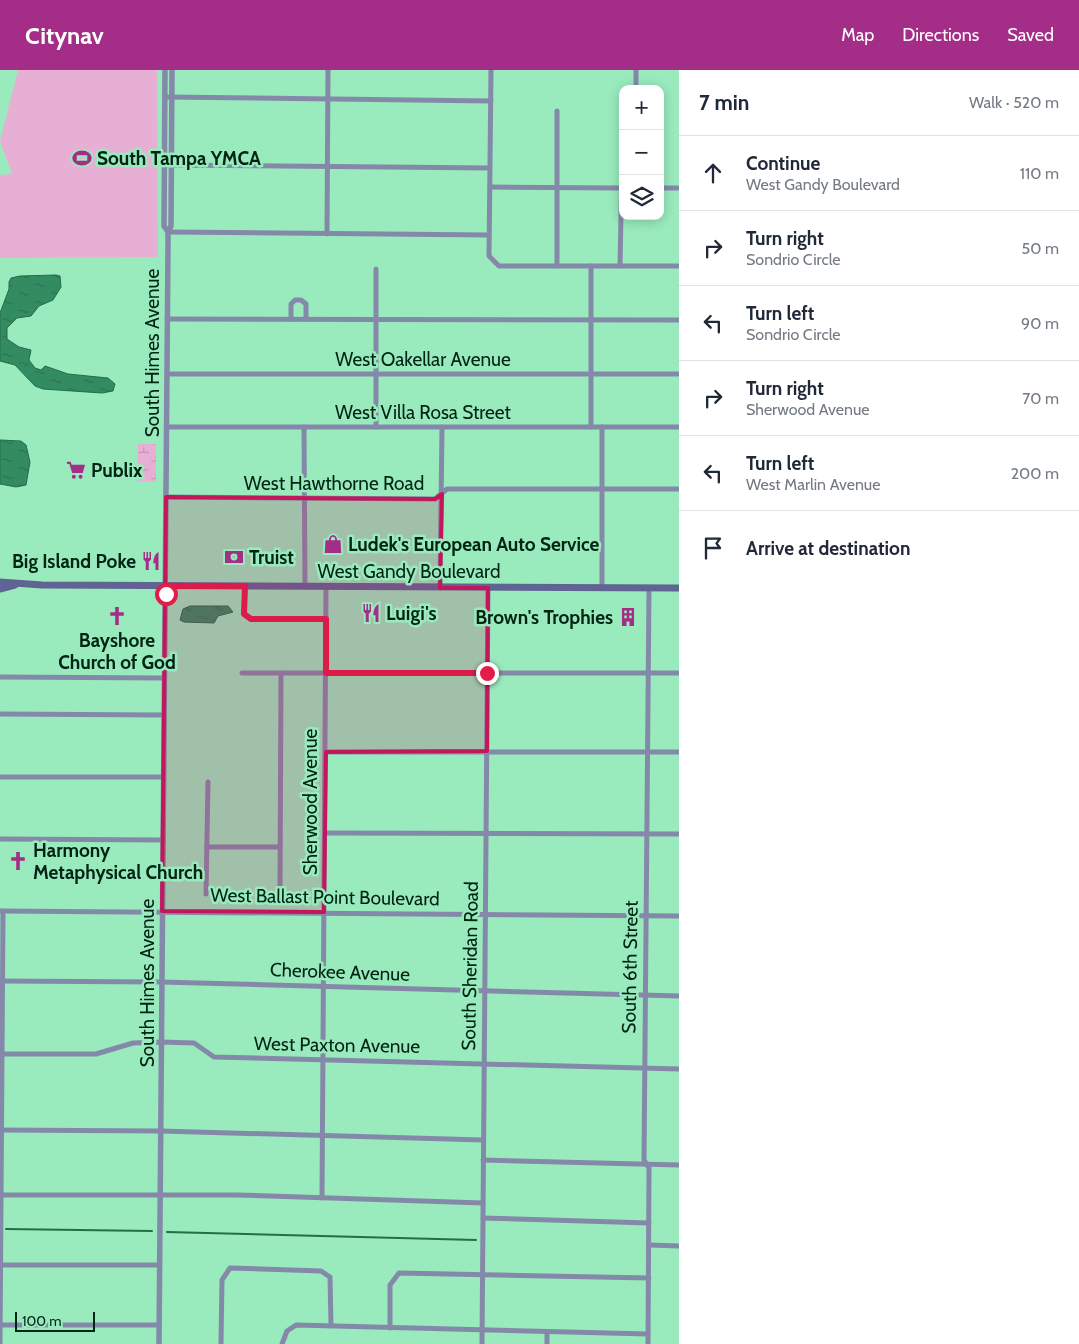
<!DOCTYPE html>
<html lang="en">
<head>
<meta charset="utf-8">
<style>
  :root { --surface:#fff; --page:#f2f2f3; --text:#1f2937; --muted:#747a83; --line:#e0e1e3; --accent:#a32d87 }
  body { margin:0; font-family:Cabin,sans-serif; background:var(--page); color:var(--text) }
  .controls { position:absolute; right:15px; top:15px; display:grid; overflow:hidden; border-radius:10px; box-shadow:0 2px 12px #0003 }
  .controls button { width:45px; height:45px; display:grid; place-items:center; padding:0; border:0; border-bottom:1px solid var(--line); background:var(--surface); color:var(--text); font:25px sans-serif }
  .scale { position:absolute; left:15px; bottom:12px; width:80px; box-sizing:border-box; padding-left:5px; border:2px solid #022414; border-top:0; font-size:14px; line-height:18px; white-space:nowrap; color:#022414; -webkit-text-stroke:4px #99eabd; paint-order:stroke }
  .stop { position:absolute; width:15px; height:15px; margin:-11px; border:4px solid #e11d48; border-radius:50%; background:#fff }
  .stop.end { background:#e11d48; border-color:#fff; box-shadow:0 1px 5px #0008 }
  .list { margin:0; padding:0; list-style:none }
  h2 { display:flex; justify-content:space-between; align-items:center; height:65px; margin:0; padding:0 20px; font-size:21px }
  h2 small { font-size:16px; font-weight:400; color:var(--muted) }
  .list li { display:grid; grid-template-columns:32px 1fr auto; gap:15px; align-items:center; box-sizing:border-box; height:75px; padding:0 20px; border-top:1px solid var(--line) }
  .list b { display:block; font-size:19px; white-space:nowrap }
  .list p { margin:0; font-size:16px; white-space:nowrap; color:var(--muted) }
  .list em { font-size:16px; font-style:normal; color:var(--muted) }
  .icon { flex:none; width:28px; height:28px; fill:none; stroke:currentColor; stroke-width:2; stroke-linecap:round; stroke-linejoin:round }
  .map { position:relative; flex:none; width:679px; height:1274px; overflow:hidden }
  header { display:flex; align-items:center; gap:30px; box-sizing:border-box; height:70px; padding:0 25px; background:var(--accent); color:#fff }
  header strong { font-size:24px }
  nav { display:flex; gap:28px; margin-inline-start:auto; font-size:18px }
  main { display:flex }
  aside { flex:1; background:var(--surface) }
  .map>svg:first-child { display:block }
  .wetland { fill:url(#wetland-marsh) }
  .pitch { fill:#e8afd5 }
  .water { fill:url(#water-ripples); stroke:#246d4a }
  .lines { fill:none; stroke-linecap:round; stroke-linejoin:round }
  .stream { stroke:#246d4a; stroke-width:2 }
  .minor { stroke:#8589a9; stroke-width:5 }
  .tertiary { stroke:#8589a9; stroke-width:5.5 }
  .secondary { stroke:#606493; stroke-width:7 }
  .route { stroke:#e11d48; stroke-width:6 }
  .marked { fill:#c2185b; fill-opacity:0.2; stroke:#c2185b; stroke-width:4; stroke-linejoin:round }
  .labels { text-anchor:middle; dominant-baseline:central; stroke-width:5; stroke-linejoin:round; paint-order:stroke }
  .poi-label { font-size:19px; font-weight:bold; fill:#022414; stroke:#99eabd; text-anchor:start }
  .street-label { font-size:19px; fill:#022414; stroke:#99eabd }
</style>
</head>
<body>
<header>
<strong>Citynav</strong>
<nav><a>Map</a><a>Directions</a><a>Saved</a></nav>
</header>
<main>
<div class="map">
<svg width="679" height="1274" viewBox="0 0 679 1274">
  <defs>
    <pattern id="wetland-marsh" width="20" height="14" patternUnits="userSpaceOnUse" patternTransform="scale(1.25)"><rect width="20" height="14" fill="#e8afd5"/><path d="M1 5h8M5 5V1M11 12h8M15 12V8" fill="none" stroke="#c596b6"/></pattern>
    <pattern id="water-ripples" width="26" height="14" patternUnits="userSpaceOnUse" patternTransform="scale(1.25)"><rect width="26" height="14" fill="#338c61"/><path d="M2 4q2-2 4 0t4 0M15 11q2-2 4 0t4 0" fill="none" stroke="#29724f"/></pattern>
  </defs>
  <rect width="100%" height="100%" fill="#99eabd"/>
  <polygon class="wetland" points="138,374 156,374 156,412 137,411"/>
  <polygon class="pitch" points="18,0 157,0 158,187 0,188 0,105 12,104 0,71"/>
  <g class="water">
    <polygon points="56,205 60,206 61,217 53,230 39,236 31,246 17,248 7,258 7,269 19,277 31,280 29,290 35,298 41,300 45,296 68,304 108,308 115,314 113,321 102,323 43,319 35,316 15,295 0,291 0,243 9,219 9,212 11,208 20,206"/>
    <polygon points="0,370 21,371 26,375 30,392 26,415 16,417 0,414"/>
    <polygon points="190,536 228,536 233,542 218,546 214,553 184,552 180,550 183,539"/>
  </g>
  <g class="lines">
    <g class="stream">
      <polyline points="6,1159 152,1161"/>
      <polyline points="167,1162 476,1170"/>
    </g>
    <g class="minor">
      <polyline points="491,0 489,186 499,196 679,196"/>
      <polyline points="636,19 636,0"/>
      <polyline points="165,27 491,31"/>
      <polyline points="165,95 490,98"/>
      <polyline points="490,117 622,118"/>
      <polyline points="660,118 679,118"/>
      <polyline points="168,162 489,165"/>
      <polyline points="327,164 328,0"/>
      <polyline points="557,196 557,41"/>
      <polyline points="620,196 623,40"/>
      <polyline points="167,249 679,250"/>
      <polyline points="291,249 291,234 295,230 301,230 306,234 306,249"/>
      <polyline points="167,304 679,304"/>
      <polyline points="167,357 679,357"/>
      <polyline points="304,357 305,517"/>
      <polyline points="376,357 376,199"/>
      <polyline points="591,357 591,196"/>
      <polyline points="166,427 435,429 447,419 679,419"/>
      <polyline points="245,516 244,544 251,549 326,549"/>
      <polyline points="440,518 442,357"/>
      <polyline points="602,518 602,357"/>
      <polyline points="242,603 679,603"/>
      <polyline points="0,607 164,608"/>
      <polyline points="0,644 164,645"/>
      <polyline points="326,682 679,682"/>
      <polyline points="0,707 163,707"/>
      <polyline points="325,763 679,764"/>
      <polyline points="0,769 163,770"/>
      <polyline points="207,777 280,777"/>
      <polyline points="280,823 281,603"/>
      <polyline points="206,824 208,712"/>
      <polyline points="0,841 679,846"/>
      <polyline points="0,911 161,912 679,926"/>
      <polyline points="0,984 96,984 133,973 161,972 194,973 214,987 679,999"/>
      <polyline points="0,1060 161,1061 483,1070"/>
      <polyline points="483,1090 679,1095"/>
      <polyline points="0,1125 237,1125 483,1133"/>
      <polyline points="322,1128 326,517"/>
      <polyline points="483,1148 649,1153"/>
      <polyline points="649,1175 679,1176"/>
      <polyline points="0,1195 159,1195"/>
      <polyline points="0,1255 159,1255"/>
      <polyline points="390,1258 390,1215 399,1203 649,1208"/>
      <polyline points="0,1274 3,841"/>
      <polyline points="221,1274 222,1210 230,1198 321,1201 330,1207 331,1256"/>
      <polyline points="282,1274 287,1261 296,1255 648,1264"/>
      <polyline points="482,1274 488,518"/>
      <polyline points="547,1274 547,1263"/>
      <polyline points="648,1274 649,1098 644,1090 649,518"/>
    </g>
    <g class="tertiary">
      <polyline points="165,0 164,156 168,162"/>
      <polyline points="159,1274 168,177 168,162 171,156 172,0"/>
    </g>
    <g class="secondary">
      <polyline points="0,512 42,515 679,518"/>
      <polyline points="0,519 15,515"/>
    </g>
  </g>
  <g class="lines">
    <polyline class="route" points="166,524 167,516 245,516 244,544 251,549 326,549 326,603 487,603"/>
  </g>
  <path class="marked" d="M442 424 440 518H488L487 681 326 682 324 842 162 841 166 427 435 429Z"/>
  <defs>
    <g id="stadium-bare" transform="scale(1.5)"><path d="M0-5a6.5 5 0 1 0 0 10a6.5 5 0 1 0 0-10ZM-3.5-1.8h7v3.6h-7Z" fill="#a32d87" stroke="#99eabd" stroke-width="2.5" paint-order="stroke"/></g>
    <g id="supermarket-bare" transform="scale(1.5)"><path d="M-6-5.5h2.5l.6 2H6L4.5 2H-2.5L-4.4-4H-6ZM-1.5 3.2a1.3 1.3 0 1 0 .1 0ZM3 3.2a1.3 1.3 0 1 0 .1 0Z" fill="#a32d87" stroke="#99eabd" stroke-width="2.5" paint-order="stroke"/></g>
    <g id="shop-bare" transform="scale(1.5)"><path d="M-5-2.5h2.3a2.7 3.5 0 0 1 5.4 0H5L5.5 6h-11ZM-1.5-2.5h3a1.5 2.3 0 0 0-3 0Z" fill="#a32d87" stroke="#99eabd" stroke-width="2.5" paint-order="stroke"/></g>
    <g id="bank-bare" transform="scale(1.5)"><path d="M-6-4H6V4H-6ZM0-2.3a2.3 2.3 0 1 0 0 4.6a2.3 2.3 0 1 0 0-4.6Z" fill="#a32d87" stroke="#99eabd" stroke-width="2.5" paint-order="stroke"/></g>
    <g id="restaurant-bare" transform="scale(1.5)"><path d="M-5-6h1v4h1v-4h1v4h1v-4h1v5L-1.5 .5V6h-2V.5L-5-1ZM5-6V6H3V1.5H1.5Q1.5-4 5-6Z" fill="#a32d87" stroke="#99eabd" stroke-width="2.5" paint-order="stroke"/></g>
    <g id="church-bare" transform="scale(1.5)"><path d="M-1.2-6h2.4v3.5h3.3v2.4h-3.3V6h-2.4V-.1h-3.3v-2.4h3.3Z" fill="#a32d87" stroke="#99eabd" stroke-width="2.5" paint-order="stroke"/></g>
    <g id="building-bare" transform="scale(1.5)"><path d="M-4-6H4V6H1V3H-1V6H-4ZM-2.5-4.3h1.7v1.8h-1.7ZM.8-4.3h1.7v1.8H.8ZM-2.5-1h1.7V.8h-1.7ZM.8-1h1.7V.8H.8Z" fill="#a32d87" stroke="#99eabd" stroke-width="2.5" paint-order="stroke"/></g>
  </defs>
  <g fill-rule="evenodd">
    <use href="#stadium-bare" x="82" y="88"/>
    <use href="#supermarket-bare" x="76" y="400"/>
    <use href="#shop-bare" x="333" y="474"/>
    <use href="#bank-bare" x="234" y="487"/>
    <use href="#restaurant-bare" x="151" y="491"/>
    <use href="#restaurant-bare" x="371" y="543"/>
    <use href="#church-bare" x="117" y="546"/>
    <use href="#building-bare" x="628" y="547"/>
    <use href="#church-bare" x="18" y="791"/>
  </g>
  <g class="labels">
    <g class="poi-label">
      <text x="97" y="88">South Tampa YMCA</text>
      <text x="91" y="400">Publix</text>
      <text x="348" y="474">Ludek's European Auto Service</text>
      <text x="249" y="487">Truist</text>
      <text x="136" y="491" text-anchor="end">Big Island Poke</text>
      <text x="386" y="543">Luigi's</text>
      <text x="613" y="547" text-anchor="end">Brown's Trophies</text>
      <text x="117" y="570" text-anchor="middle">Bayshore<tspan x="117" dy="22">Church of God</tspan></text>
      <text x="33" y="780">Harmony<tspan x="33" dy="22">Metaphysical Church</tspan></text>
    </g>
    <g class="street-label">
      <text transform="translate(152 283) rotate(-90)">South Himes Avenue</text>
      <text x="423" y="289">West Oakellar Avenue</text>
      <text x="423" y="342">West Villa Rosa Street</text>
      <text x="334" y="413">West Hawthorne Road</text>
      <text x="409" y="501">West Gandy Boulevard</text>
      <text transform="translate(310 732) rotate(-90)">Sherwood Avenue</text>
      <text transform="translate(325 827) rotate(1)">West Ballast Point Boulevard</text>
      <text transform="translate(470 896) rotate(-89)">South Sheridan Road</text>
      <text transform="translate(630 897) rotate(-89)">South 6th Street</text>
      <text transform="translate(340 902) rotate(2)">Cherokee Avenue</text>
      <text transform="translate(147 913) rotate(-90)">South Himes Avenue</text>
      <text transform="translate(337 975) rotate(1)">West Paxton Avenue</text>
    </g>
  </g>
</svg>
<div class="controls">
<button>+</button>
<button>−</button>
<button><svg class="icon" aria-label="layers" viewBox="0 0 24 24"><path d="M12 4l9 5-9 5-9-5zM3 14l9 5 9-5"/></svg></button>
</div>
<div class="scale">100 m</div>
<div class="stop" style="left:166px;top:524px"></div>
<div class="stop end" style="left:487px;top:603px"></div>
</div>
<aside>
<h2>7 min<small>Walk · 520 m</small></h2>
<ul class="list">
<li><svg class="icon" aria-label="ahead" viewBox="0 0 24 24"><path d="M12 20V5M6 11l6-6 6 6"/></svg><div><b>Continue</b><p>West Gandy Boulevard</p></div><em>110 m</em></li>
<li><svg class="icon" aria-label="right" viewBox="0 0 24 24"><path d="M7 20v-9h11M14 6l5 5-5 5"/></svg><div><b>Turn right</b><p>Sondrio Circle</p></div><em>50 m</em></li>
<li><svg class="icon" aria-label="left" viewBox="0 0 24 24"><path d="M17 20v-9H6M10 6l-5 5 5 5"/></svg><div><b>Turn left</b><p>Sondrio Circle</p></div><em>90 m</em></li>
<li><svg class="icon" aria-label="right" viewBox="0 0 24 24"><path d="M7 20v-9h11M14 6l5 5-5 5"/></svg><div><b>Turn right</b><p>Sherwood Avenue</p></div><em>70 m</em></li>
<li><svg class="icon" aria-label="left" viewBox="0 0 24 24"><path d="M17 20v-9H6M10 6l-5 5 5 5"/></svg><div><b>Turn left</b><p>West Marlin Avenue</p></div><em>200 m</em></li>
<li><svg class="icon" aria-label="arrive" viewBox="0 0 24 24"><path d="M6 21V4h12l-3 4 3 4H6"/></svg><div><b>Arrive at destination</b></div></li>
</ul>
</aside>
</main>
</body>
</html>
